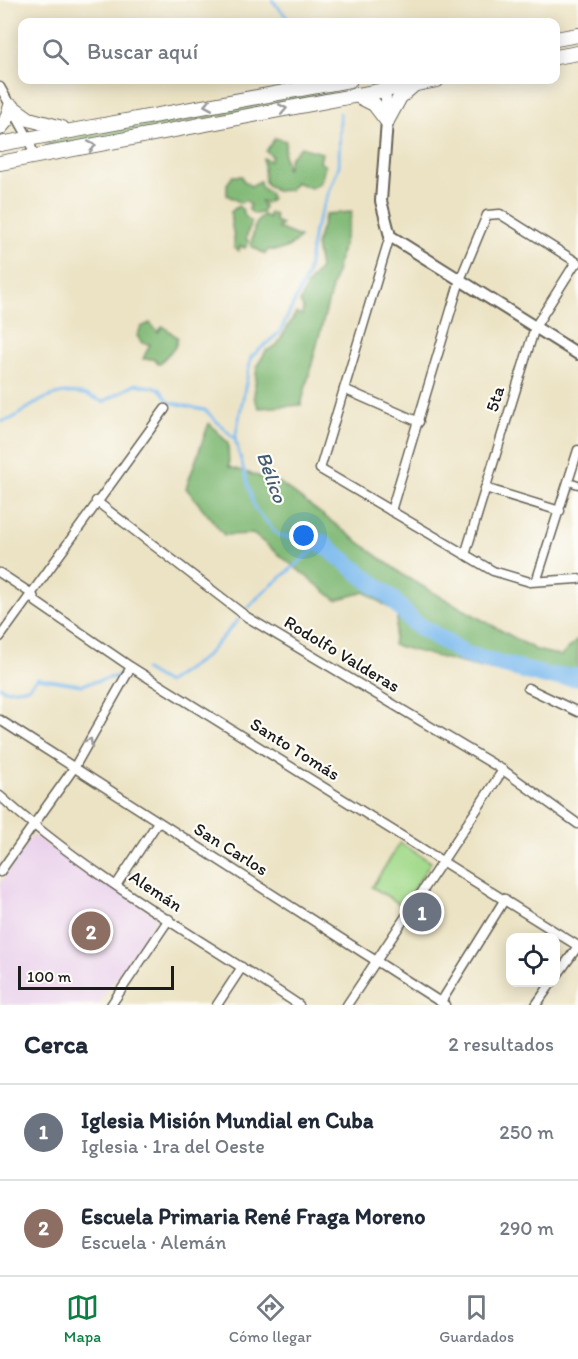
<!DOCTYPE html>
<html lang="es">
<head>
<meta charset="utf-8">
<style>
  :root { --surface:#fff; --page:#f6f6f7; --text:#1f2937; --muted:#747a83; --line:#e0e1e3; --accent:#0b8043 }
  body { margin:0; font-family:Itim,sans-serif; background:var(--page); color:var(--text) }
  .controls { position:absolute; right:18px; bottom:18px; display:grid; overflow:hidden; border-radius:12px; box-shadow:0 3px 15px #0003 }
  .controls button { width:54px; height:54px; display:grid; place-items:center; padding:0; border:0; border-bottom:2px solid var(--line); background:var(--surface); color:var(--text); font:30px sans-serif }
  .scale { position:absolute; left:18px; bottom:15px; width:156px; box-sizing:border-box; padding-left:6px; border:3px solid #1c1c1c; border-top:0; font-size:16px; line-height:21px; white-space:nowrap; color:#1c1c1c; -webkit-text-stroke:4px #fdfcf7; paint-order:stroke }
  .you { position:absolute; left:304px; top:536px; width:21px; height:21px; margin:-15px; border:4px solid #fff; border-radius:50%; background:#1a73e8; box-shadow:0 0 0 9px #1a73e833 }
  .badge { display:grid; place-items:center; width:39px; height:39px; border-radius:50%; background:var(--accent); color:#fff; font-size:20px; font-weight:700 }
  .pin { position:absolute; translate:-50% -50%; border:3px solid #fff; box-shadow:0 2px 6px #0006 }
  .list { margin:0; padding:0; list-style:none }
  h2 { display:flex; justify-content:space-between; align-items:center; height:78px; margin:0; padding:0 24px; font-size:26px }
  h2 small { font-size:20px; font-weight:400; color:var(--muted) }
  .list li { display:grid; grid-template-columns:39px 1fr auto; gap:18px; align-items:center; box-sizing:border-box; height:96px; padding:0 24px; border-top:2px solid var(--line) }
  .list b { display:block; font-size:22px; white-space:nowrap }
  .list p { margin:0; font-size:20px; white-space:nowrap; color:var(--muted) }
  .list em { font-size:20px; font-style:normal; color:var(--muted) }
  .icon { flex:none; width:33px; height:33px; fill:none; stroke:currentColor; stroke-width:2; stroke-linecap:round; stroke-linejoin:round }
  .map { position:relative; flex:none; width:578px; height:1005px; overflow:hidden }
  .search { position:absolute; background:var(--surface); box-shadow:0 3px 15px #0003; left:18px; right:18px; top:18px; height:66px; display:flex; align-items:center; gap:15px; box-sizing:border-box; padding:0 21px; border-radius:12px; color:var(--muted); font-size:22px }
  .sheet { height:270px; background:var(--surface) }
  nav { display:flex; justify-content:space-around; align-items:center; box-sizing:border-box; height:84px; border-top:2px solid var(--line); background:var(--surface); font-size:16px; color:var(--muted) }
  nav a { display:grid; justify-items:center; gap:3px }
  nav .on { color:var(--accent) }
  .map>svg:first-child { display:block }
  .built { fill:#ead1ec }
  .green { fill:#a3da8b; stroke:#607b54; stroke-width:1.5 }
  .forest { fill:#82ba77; stroke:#4f6b4a; stroke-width:1.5 }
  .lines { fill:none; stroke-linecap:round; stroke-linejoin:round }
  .stream { stroke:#7bbaee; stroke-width:3 }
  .river { stroke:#7bbaee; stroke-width:18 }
  .pedestrian-casing { stroke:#656257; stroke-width:9 }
  .minor-casing { stroke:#656257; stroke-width:11 }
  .tertiary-casing { stroke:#656257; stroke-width:14 }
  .trunk-casing { stroke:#656257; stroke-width:16 }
  .pedestrian { stroke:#fff; stroke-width:6 }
  .minor { stroke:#fff; stroke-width:8 }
  .tertiary { stroke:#fff; stroke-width:10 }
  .trunk { stroke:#fff; stroke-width:14 }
  .oneway { stroke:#999 }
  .labels { text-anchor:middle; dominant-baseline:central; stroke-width:4.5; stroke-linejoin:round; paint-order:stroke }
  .street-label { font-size:18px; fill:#1c1c1c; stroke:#fdfcf7 }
  .water-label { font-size:20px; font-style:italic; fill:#425b70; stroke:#fdfcf7 }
</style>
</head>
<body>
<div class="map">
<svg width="578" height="1005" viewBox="0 0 578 1005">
  <rect width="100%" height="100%" fill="#fdfcf7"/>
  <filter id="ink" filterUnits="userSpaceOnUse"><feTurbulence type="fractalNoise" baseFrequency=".0167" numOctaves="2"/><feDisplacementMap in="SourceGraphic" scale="12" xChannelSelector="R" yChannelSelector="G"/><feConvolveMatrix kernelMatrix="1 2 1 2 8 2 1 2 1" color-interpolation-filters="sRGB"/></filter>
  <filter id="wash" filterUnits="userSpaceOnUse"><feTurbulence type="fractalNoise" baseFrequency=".008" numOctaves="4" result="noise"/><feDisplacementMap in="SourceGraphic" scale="24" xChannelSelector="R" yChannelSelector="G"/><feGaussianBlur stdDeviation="1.35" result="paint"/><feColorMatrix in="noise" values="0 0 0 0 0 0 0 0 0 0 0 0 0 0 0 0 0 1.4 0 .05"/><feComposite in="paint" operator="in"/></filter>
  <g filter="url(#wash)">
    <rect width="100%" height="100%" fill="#ece3c4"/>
    <polygon class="built" points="32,835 157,917 98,1005 5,1005 0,1002 0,884"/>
    <g class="green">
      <polygon points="332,88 333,93 56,147 46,144"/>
      <polygon points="400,843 431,862 403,906 372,887"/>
    </g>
    <g class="forest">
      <polygon points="275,138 286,141 284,155 287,170 290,157 301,147 322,153 320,162 325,166 321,182 311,188 295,182 290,190 276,191 265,183 263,158 270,161 272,156 266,151"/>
      <polygon points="233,176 242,176 243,180 251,186 260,181 261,187 270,194 271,200 266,203 261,201 264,207 262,213 254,214 249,210 250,204 245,200 241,203 227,195 227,184"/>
      <path d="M238 206 243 210 244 215 251 222 246 239 249 241 245 248 240 246 239 251 234 247C236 234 229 224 231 212Z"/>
      <polygon points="352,212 301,405 259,408 254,397 257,366 266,351 277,345 296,313 302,315 303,307 300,303 307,285 320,268 316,245 326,214"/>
      <path d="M269 213 275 214V221L282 224 278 228 300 237C291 248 283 251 268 250L265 254 251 246C254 232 252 226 263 215L269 218Z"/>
      <polygon points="150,323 158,332 163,326 178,338 175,347 159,364 155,359 143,359 150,344 142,343 137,336 141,327"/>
      <path d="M209 423 228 443 229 467 280 483 406 577 536 650 561 656 578 639V682C516 680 453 661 393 645L398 614 365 592 336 600 253 534 224 535 186 488Z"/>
    </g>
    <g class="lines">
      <g class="stream">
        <polyline points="272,0 291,22"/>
        <path d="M0 421C10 422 17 415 25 410 51 392 74 386 103 402L136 384 160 389 169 402 205 410 235 439"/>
        <polyline points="322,543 278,535 255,509 235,439 251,357 280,332 307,276 314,231 339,166 340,113"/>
        <polyline points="249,607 260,595 322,543"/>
        <polyline points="145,670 167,683 205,657 238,620"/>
        <polyline points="0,686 4,690 28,688 37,678 81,685 122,675"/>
      </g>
      <polyline class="river" points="322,543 391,598 413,622 467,655 546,676 578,677"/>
    </g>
  </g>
  <g filter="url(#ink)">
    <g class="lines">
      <g class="pedestrian-casing">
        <polyline id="pedestrian" points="569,482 578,485"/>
      </g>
      <g class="minor-casing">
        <g id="minor">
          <polyline points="0,87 29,139 34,156"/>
          <polyline points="390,236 320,469 493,571 530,582 578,579"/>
          <polyline points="344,389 419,422"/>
          <polyline points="485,488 560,511"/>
          <polyline points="96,501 247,617 503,770 578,824"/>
          <polyline points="391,511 460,280 487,215 500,214 578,263"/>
          <polyline points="465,555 535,327 576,262"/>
          <polyline points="0,573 32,594 36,602 131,667 578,946"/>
          <polyline points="537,579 578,450"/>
          <polyline points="0,637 165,409"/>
          <polyline points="528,688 578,712"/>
          <polyline points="0,720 445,1005"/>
          <path d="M0 796C90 877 199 938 299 1005"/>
          <polyline points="0,872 74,768 131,667"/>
          <polyline points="117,884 158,822"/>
          <polyline points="556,977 578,946"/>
          <polyline points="441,1002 505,899"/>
          <polyline points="111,1005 169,919"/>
          <polyline points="217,1005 242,967"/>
          <polyline points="347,1005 503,770"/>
          <polyline points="536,1005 552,982"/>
        </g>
      </g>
      <g class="tertiary-casing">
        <polyline id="tertiary" points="385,80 387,121 381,201 390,236 578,354"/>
      </g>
      <g class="trunk-casing">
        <g id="trunk">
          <polyline points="556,39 578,35"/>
          <polyline points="556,57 578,53"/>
          <polyline points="356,95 374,104 387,121"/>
          <polyline points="387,121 400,97 415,84"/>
          <polyline points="0,128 6,121 11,106 29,119 62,128"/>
          <polyline points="0,144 350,80"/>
          <polyline points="0,163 437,80"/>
        </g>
      </g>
      <use href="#pedestrian" class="pedestrian"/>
      <use href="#minor" class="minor"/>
      <use href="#tertiary" class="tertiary"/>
      <use href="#trunk" class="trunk"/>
    </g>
    <defs><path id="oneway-chevron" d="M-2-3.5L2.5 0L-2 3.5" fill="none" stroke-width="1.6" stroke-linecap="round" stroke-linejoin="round" transform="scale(1.5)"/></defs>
    <g class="oneway">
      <use href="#oneway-chevron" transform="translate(208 105) rotate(170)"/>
      <use href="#oneway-chevron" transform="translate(283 109) rotate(-11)"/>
      <use href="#oneway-chevron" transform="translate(92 146) rotate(-11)"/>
      <use href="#oneway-chevron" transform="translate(89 742) rotate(-60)"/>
    </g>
  </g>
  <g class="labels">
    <g class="street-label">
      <text transform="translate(495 399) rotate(-73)">5ta</text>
      <text transform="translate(342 654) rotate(31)">Rodolfo Valderas</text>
      <text transform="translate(295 749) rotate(32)">Santo Tomás</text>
      <text transform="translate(231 849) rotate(32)">San Carlos</text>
      <text transform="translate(156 891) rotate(34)">Alemán</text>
    </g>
    <g class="water-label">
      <text transform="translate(272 477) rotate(70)">Bélico</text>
    </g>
  </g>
</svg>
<div class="controls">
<button><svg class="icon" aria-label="locate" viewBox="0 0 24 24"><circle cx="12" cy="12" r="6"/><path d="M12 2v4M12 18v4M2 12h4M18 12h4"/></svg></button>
</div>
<div class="scale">100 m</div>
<div class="you"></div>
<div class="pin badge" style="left:422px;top:912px;background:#6b7280">1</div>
<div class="pin badge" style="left:91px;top:931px;background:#8d6e63">2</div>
<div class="search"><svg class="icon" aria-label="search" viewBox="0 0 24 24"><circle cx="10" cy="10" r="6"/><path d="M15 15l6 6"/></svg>Buscar aquí</div>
</div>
<section class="sheet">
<h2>Cerca<small>2 resultados</small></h2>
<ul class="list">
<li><span class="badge" style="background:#6b7280">1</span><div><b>Iglesia Misión Mundial en Cuba</b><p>Iglesia · 1ra del Oeste</p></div><em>250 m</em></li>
<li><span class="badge" style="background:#8d6e63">2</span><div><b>Escuela Primaria René Fraga Moreno</b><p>Escuela · Alemán</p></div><em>290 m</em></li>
</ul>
</section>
<nav>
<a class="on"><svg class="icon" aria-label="map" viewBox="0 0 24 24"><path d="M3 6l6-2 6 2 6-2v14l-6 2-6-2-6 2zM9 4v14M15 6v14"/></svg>Mapa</a>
<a><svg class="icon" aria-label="directions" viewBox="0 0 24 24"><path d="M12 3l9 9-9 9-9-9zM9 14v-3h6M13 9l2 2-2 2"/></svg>Cómo llegar</a>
<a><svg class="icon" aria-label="saved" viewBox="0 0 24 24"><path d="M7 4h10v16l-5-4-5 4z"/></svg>Guardados</a>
</nav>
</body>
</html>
